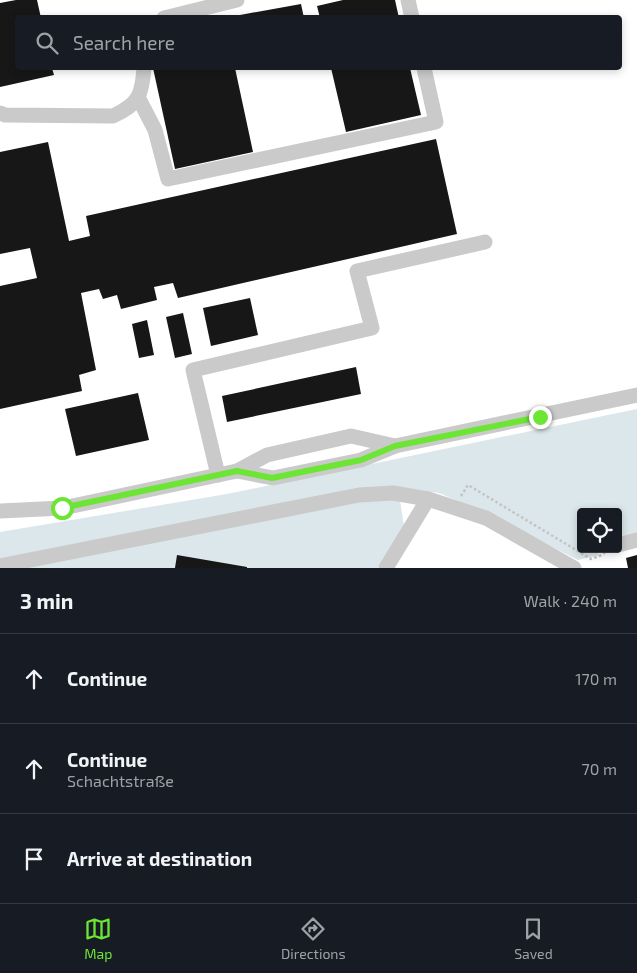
<!DOCTYPE html>
<html lang="en">
<head>
<meta charset="utf-8">
<style>
  :root { --surface:#171b24; --page:#242831; --text:#f1f3f6; --muted:#9ea1a6; --line:#363941; --accent:#6ce534 }
  body { margin:0; font-family:"Exo 2",sans-serif; background:var(--page); color:var(--text) }
  .controls { position:absolute; right:15px; bottom:15px; display:grid; overflow:hidden; border-radius:5px; box-shadow:0 2px 8px #0003 }
  .controls button { width:45px; height:45px; display:grid; place-items:center; padding:0; border:0; border-bottom:1px solid var(--line); background:var(--surface); color:var(--text); font:25px sans-serif }
  .stop { position:absolute; width:15px; height:15px; margin:-11px; border:4px solid #6ce534; border-radius:50%; background:#fff }
  .stop.end { background:#6ce534; border-color:#fff; box-shadow:0 1px 5px #0008 }
  .list { margin:0; padding:0; list-style:none }
  h2 { display:flex; justify-content:space-between; align-items:center; height:65px; margin:0; padding:0 20px; font-size:21px }
  h2 small { font-size:16px; font-weight:400; color:var(--muted) }
  .list li { display:grid; grid-template-columns:32px 1fr auto; gap:15px; align-items:center; box-sizing:border-box; height:90px; padding:0 20px; border-top:1px solid var(--line) }
  .list b { display:block; font-size:19px; white-space:nowrap }
  .list p { margin:0; font-size:16px; white-space:nowrap; color:var(--muted) }
  .list em { font-size:16px; font-style:normal; color:var(--muted) }
  .icon { flex:none; width:28px; height:28px; fill:none; stroke:currentColor; stroke-width:2; stroke-linecap:round; stroke-linejoin:round }
  .map { position:relative; flex:none; width:637px; height:568px; overflow:hidden }
  .search { position:absolute; background:var(--surface); box-shadow:0 2px 8px #0003; left:15px; right:15px; top:15px; height:55px; display:flex; align-items:center; gap:12px; box-sizing:border-box; padding:0 18px; border-radius:5px; color:var(--muted); font-size:19px }
  .sheet { height:335px; background:var(--surface) }
  nav { display:flex; justify-content:space-around; align-items:center; box-sizing:border-box; height:70px; border-top:1px solid var(--line); background:var(--surface); font-size:14px; color:var(--muted) }
  nav a { display:grid; justify-items:center; gap:2px }
  nav .on { color:var(--accent) }
  .map>svg:first-child { display:block }
  .green { fill:#dbe7ea }
  .building { fill:#171717 }
  .lines { fill:none; stroke-linecap:round; stroke-linejoin:round }
  .path { stroke:#c4c4c4; stroke-width:2.5; stroke-dasharray:2.5 2.5; stroke-linecap:butt }
  .minor { stroke:#cacaca; stroke-width:15 }
  .route { stroke:#6ce534; stroke-width:6 }
</style>
</head>
<body>
<div class="map">
<svg width="637" height="568" viewBox="0 0 637 568">
  <rect width="100%" height="100%" fill="#fff"/>
  <polygon class="green" points="637,409 637,537 626,540 618,536 618,512 581,512 581,549 596,549 599,555 578,560 481,511 439,493 398,487 404,526 378,568 0,568 0,532 227,494"/>
  <g class="building">
    <polygon points="16,0 37,0 41,18 18,18 18,68 52,68 54,75 0,87 0,3"/>
    <polygon points="343,0 395,0 399,18 320,18 317,6"/>
    <polygon points="301,4 304,18 241,18 240,15"/>
    <polygon points="153,68 235,68 253,152 175,169"/>
    <polygon points="331,68 410,68 421,115 346,132"/>
    <polygon points="436,139 457,234 178,298 173,283 154,287 157,300 121,309 117,295 103,299 99,289 81,293 96,370 79,375 82,391 0,409 0,286 37,278 30,248 0,254 0,152 48,142 69,241 90,236 86,216"/>
    <polygon points="250,298 258,335 211,346 203,308"/>
    <polygon points="183,313 192,354 175,358 166,317"/>
    <polygon points="147,320 154,355 139,358 132,324"/>
    <polygon points="356,367 361,394 227,422 222,396"/>
    <polygon points="138,393 149,440 76,456 65,409"/>
    <polygon points="177,555 247,567 247,568 175,568"/>
    <polygon points="637,555 637,568 628,568 626,558"/>
  </g>
  <g class="lines">
    <polyline class="path" points="461,496 468,485 591,559 602,555 607,550"/>
    <g class="minor">
      <polyline points="408,0 412,18"/>
      <polyline points="164,18 237,0"/>
      <polyline points="138,97 155,130 168,179 436,122 424,68"/>
      <path d="M0 113 5 115 113 116C139 104 142 95 144 68"/>
      <polyline points="237,471 273,478 361,460 395,446 637,395"/>
      <polyline points="218,475 193,370 372,328 357,271 485,242"/>
      <polyline points="0,511 63,508 218,475 237,471 267,455 351,436 395,446"/>
      <polyline points="618,545 637,540"/>
      <polyline points="0,566 359,495 393,493 428,499 486,518 574,568"/>
      <polyline points="386,568 428,499"/>
    </g>
  </g>
  <g class="lines">
    <polyline class="route" points="62,508 237,471 272,478 361,460 395,446 540,417"/>
  </g>
</svg>
<div class="controls">
<button><svg class="icon" aria-label="locate" viewBox="0 0 24 24"><circle cx="12" cy="12" r="6"/><path d="M12 2v4M12 18v4M2 12h4M18 12h4"/></svg></button>
</div>
<div class="stop" style="left:62px;top:508px"></div>
<div class="stop end" style="left:540px;top:417px"></div>
<div class="search"><svg class="icon" aria-label="search" viewBox="0 0 24 24"><circle cx="10" cy="10" r="6"/><path d="M15 15l6 6"/></svg>Search here</div>
</div>
<section class="sheet">
<h2>3 min<small>Walk · 240 m</small></h2>
<ul class="list">
<li><svg class="icon" aria-label="ahead" viewBox="0 0 24 24"><path d="M12 20V5M6 11l6-6 6 6"/></svg><div><b>Continue</b></div><em>170 m</em></li>
<li><svg class="icon" aria-label="ahead" viewBox="0 0 24 24"><path d="M12 20V5M6 11l6-6 6 6"/></svg><div><b>Continue</b><p>Schachtstraße</p></div><em>70 m</em></li>
<li><svg class="icon" aria-label="arrive" viewBox="0 0 24 24"><path d="M6 21V4h12l-3 4 3 4H6"/></svg><div><b>Arrive at destination</b></div></li>
</ul>
</section>
<nav>
<a class="on"><svg class="icon" aria-label="map" viewBox="0 0 24 24"><path d="M3 6l6-2 6 2 6-2v14l-6 2-6-2-6 2zM9 4v14M15 6v14"/></svg>Map</a>
<a><svg class="icon" aria-label="directions" viewBox="0 0 24 24"><path d="M12 3l9 9-9 9-9-9zM9 14v-3h6M13 9l2 2-2 2"/></svg>Directions</a>
<a><svg class="icon" aria-label="saved" viewBox="0 0 24 24"><path d="M7 4h10v16l-5-4-5 4z"/></svg>Saved</a>
</nav>
</body>
</html>
